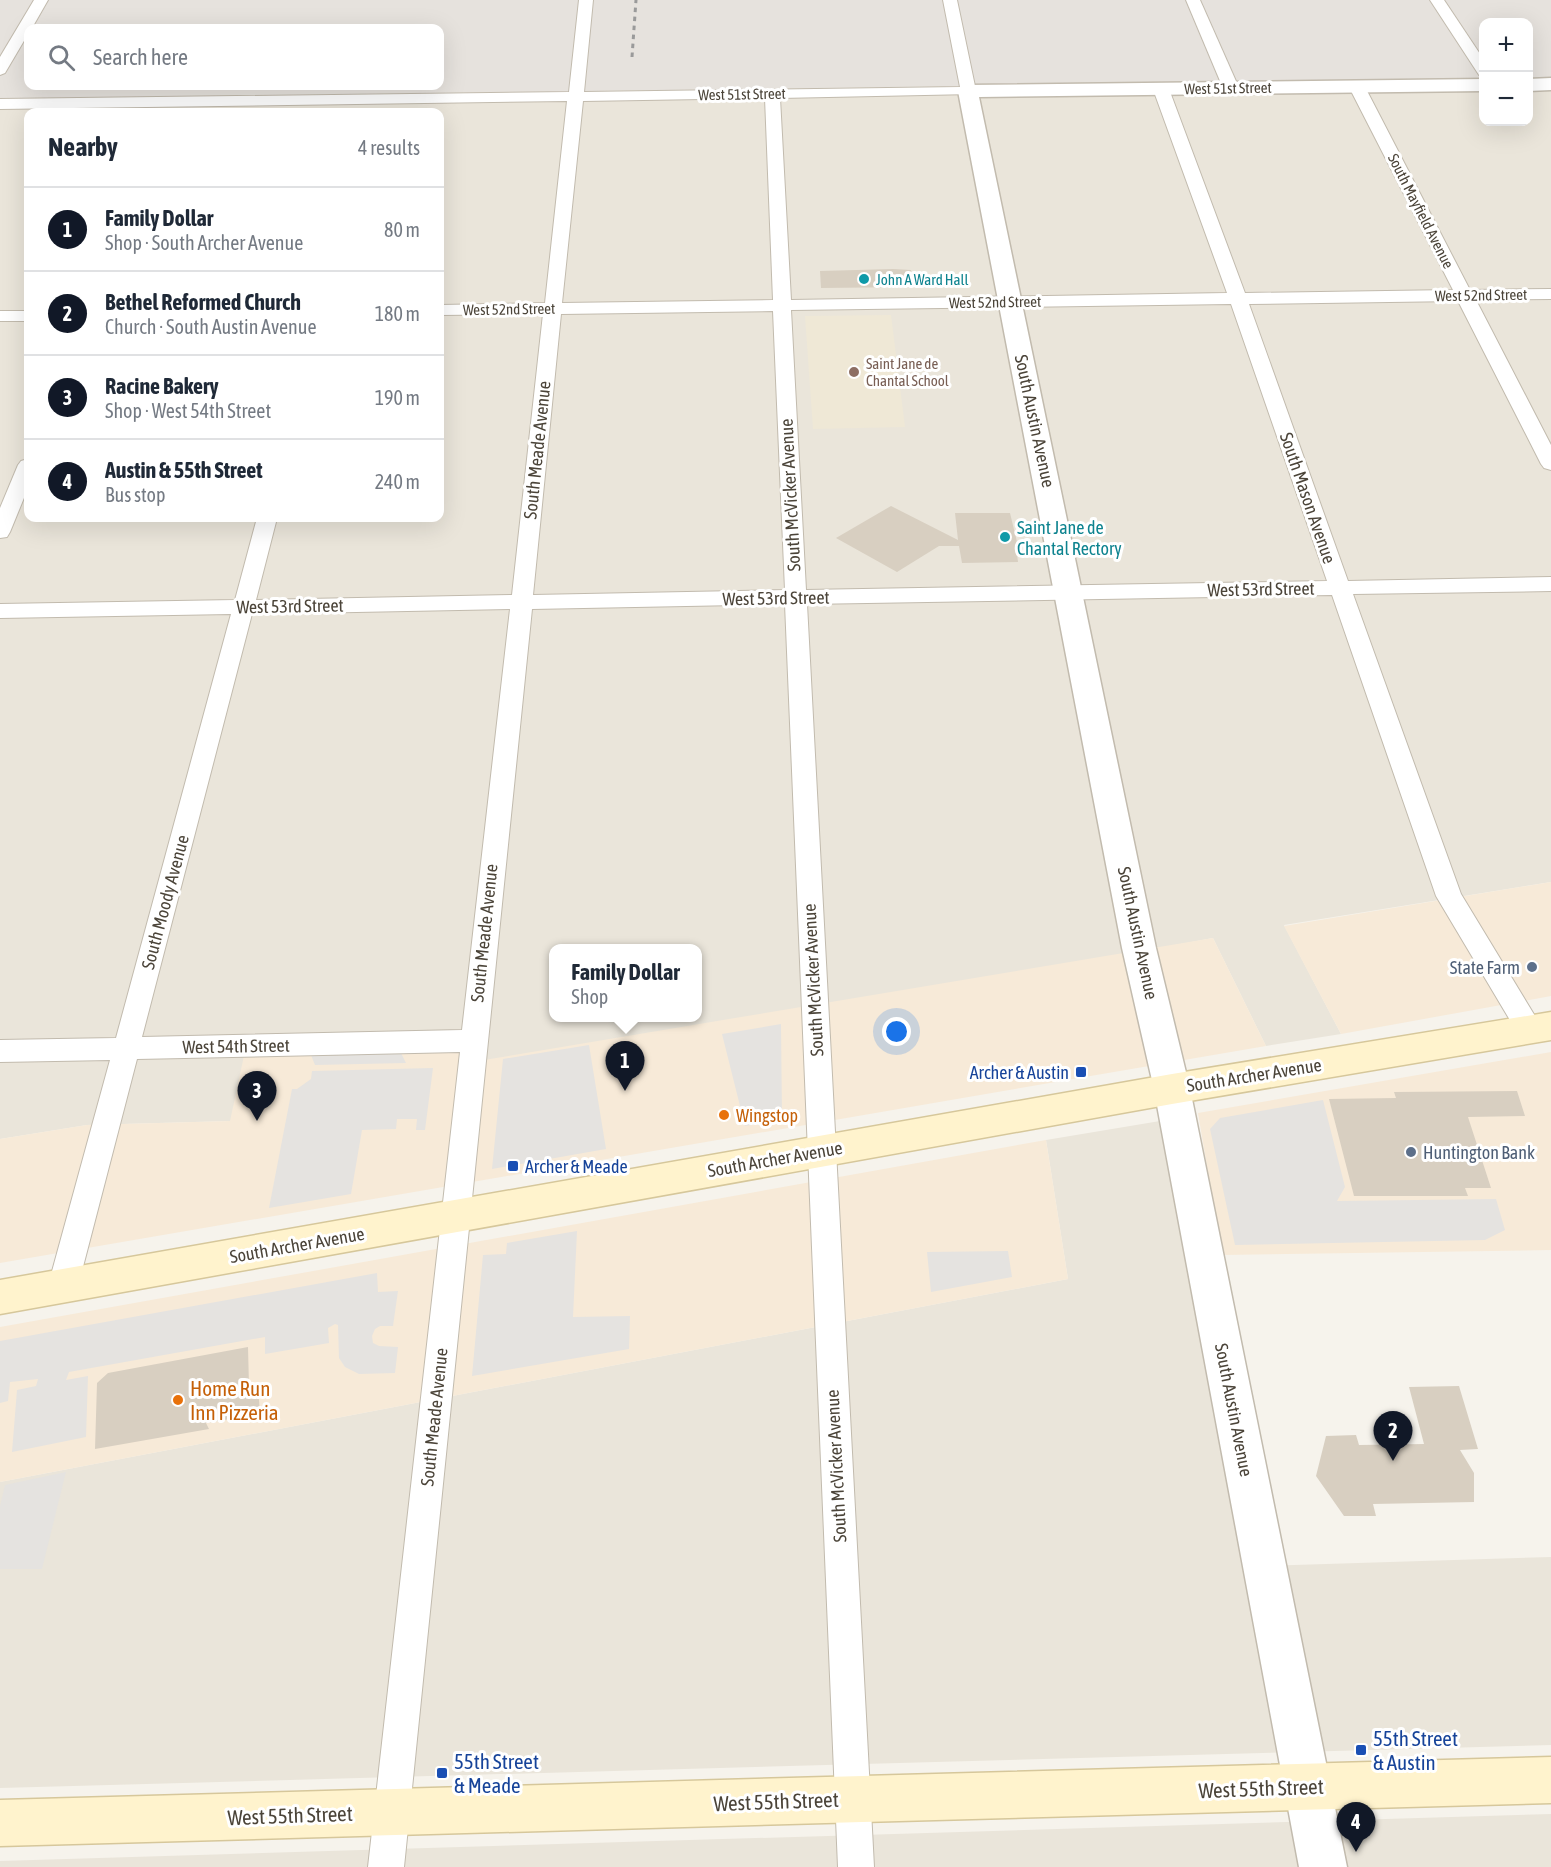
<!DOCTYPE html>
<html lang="en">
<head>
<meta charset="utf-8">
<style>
  :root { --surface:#fff; --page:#f2f2f3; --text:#1f2937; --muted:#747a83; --line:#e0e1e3; --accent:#111827 }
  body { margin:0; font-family:"Asap Condensed",sans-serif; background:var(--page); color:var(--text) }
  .controls { position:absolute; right:18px; top:18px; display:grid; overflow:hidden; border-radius:12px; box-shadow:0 6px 24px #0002 }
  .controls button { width:54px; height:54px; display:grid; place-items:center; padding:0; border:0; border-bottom:2px solid var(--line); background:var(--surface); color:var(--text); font:30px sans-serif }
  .you { position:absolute; left:897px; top:1032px; width:21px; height:21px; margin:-15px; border:4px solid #fff; border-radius:50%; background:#1a73e8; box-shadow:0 0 0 9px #1a73e833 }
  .badge { display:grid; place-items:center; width:39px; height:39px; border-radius:50%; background:var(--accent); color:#fff; font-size:20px; font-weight:700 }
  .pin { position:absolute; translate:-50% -50px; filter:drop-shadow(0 2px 3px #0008) }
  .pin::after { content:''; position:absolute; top:32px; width:21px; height:18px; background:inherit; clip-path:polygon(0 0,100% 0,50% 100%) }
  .popup { position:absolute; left:549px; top:944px; width:153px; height:78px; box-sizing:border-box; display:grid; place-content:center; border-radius:12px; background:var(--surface); filter:drop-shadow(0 2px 4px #0005); font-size:20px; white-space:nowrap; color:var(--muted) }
  .popup b { font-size:22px; color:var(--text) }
  .popup::after { content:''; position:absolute; left:50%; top:100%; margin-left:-12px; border:12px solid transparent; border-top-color:var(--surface) }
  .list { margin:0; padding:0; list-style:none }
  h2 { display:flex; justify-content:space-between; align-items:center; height:78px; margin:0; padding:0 24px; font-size:26px }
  h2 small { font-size:20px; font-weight:400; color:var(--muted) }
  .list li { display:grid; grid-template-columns:39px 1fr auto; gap:18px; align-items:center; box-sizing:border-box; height:84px; padding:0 24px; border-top:2px solid var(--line) }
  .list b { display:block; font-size:22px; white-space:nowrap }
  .list p { margin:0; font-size:20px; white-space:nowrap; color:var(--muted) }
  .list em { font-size:20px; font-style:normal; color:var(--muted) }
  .icon { flex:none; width:33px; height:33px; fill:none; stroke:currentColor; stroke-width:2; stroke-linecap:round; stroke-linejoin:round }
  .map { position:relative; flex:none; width:1551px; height:1867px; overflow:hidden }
  .search { position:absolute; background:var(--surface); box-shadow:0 6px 24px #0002; left:24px; top:24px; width:420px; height:66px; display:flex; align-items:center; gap:15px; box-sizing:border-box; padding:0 21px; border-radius:12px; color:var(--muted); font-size:22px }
  .panel { position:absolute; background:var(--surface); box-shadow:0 6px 24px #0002; left:24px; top:108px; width:420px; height:414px; border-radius:12px }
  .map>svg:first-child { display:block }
  .residential { fill:#eae5da; fill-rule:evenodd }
  .commercial { fill:#f7ead8 }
  .industrial { fill:#e6e2dd; fill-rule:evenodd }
  .education { fill:#efe8d6 }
  .parking { fill:#e5e3e0 }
  .building { fill:#d8cfc1 }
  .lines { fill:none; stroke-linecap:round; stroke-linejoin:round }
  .minor-casing { stroke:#c2bbae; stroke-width:2 }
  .tertiary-casing { stroke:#c2bbae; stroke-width:3 }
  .secondary-casing { stroke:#d6c79b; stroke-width:3 }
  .minor { fill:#fff; fill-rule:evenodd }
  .tertiary { fill:#fff; fill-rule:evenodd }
  .secondary { fill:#fff3cd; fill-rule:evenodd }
  .rail { stroke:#9a9a9a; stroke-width:3; stroke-dasharray:4.5 4.5; stroke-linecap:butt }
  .culture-dot { fill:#0f9aa8; stroke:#fff; stroke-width:2 }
  .education-dot { fill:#8d6e63; stroke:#fff; stroke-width:2 }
  .service-dot { fill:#5c6f8a; stroke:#fff; stroke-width:2 }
  .transit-dot { fill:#1a4fb4; stroke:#fff; stroke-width:2 }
  .food-dot { fill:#e8710a; stroke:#fff; stroke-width:2 }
  .labels { text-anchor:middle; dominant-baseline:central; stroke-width:6; stroke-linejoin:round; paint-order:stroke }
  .far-street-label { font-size:15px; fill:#4b4439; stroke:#fff }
  .far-culture-label { font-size:15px; fill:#0d838f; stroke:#fff; text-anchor:start }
  .far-education-label { font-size:15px; fill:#785e54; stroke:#fff; text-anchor:start }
  .street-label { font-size:18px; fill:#4b4439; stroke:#fff }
  .culture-label { font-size:18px; fill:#0d838f; stroke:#fff; text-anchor:start }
  .service-label { font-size:18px; fill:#4e5e75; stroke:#fff; text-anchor:end }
  .transit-label { font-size:18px; fill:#164399; stroke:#fff; text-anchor:end }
  .food-label { font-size:18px; fill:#c56008; stroke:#fff; text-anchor:start }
  .near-food-label { font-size:21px; fill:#c56008; stroke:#fff; text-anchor:start }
  .near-transit-label { font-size:21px; fill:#164399; stroke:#fff; text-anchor:start }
  .near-street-label { font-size:21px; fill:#4b4439; stroke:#fff }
</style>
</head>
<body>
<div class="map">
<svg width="1551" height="1867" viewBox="0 0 1551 1867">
  <rect width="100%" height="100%" fill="#f6f3ec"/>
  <g class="residential">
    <path d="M1529 78H1551V882L1284 925 1341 1034 1266 1046 1213 938 230 1121 87 1125 0 1139V99L1483 79 1484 122H1528ZM28 112H440V518H28ZM553 948H697V1018H553Z"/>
    <polygon points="1172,1119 1260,1566 1551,1557 1551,1745 0,1788 0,1482 1068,1279 1046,1140"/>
    <polygon points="1551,1814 1551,1867 0,1867 0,1861"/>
  </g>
  <g class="commercial">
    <polygon points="1551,882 1551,996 1341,1034 1284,926"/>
    <polygon points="1213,938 1266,1046 0,1263 0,1139 87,1125 230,1121 245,1051 478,1047 478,1061"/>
    <polygon points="1551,1052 1551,1250 1222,1255 1198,1113"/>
    <polygon points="1046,1140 1068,1279 0,1482 0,1327"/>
  </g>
  <path class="industrial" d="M0 0H1551V78H1529L1528 22H1484L1483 79 0 99ZM28 28H440V86H28Z"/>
  <polygon class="education" points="891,315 905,427 813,429 805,316"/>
  <g class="parking">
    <polygon points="781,1024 782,1119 745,1126 722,1034"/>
    <polygon points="589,1045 606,1149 492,1169 503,1059"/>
    <polygon points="401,1053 406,1063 315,1065 311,1055"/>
    <polygon points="433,1068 425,1130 416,1130 417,1119 397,1119 396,1129 362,1130 351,1194 269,1208 292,1089 297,1089 311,1079 312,1071"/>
    <polygon points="1323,1100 1345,1187 1337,1201 1496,1199 1505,1230 1485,1240 1235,1245 1210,1129 1220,1118"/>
    <polygon points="577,1231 573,1317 630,1316 629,1349 472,1376 483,1255 506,1254 507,1243"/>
    <polygon points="1008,1251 1012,1277 931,1292 927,1252"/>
    <polygon points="377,1273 378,1292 398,1291 393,1326 380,1326 375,1329 372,1336 373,1343 379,1346 398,1347 395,1373 359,1374 345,1367 339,1358 338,1325 335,1324 328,1328 329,1343 265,1354 265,1337 69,1372 66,1380 88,1376 86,1437 12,1452 17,1390 36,1386 38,1379 10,1382 8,1401 0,1403 0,1341"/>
    <polygon points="66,1472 42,1569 0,1569 0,1506 5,1485"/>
  </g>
  <g class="building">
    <polygon points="893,269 911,270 914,287 821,288 820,271"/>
    <polygon points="891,506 958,540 955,513 1010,513 1018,546 1016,546 1018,562 962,563 959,546 939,546 897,572 836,538"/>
    <polygon points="1517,1091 1525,1116 1468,1117 1491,1188 1465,1188 1468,1196 1354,1196 1329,1099 1396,1098 1394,1092"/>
    <polygon points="248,1347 249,1386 258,1385 260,1414 206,1423 209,1429 95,1449 97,1383 108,1373"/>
    <polygon points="1459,1386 1478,1449 1460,1450 1474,1473 1474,1502 1373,1504 1376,1516 1344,1516 1316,1476 1326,1436 1356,1435 1359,1445 1424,1444 1409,1387"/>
  </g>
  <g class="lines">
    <g class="minor-casing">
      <g id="minor">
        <polygon points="34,0 48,0 32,28 28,28 28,34 5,73 0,75 0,57"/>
        <path d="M579 0H593L584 92 960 87 943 0H957L976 91 973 94 780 98 791 300 1227 293 1153 89 1161 84 1169 89 1245 293 1453 290 1349 87 1357 82 1365 87 1470 290 1551 289V299L1476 300 1551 445V470L1544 468 1541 464 1458 301 1249 304 1348 581 1551 577V591L1353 594 1461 894 1538 1021 1542 1029 1538 1037 1529 1040 1520 1037 1436 896 1332 595 807 604 874 1867H838L785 604 532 609 404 1867H368L460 1052 137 1059 78 1286 74 1295 63 1299 52 1295 48 1286 110 1060 0 1062V1040L116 1038 231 614 0 618V604L235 600 257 518H277L256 600 512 595 543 314 440 315V305L545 303 567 101 0 109V99L569 92ZM765 98 773 300 562 303 583 101ZM1231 304 1327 581 806 590 791 310ZM773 311 785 590 533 595 561 314ZM510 609 462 1030 142 1037 252 614Z"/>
        <polygon points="1186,0 1200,0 1239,88 1236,91 1231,93 1223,88"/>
        <polygon points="1430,0 1444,0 1484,60 1484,76 1479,75"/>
        <rect x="0" y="311" width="28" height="10"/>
        <polygon points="28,459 28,488 10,532 7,537 0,538 0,508 18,465 21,461"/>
      </g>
    </g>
    <g class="tertiary-casing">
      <g id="tertiary">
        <polygon points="1551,78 1551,90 1528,91 1528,79"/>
        <polygon points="1484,79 1484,91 979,97 1156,948 1190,1089 1347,1867 1299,1867 1154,1089 1122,948 958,91 961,87 968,85"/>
      </g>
    </g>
    <g class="secondary-casing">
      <g id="secondary">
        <polygon points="1551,1012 1551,1040 1172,1104 0,1314 0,1280 1172,1074"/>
        <polygon points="1551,1757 1551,1803 0,1846 0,1800"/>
      </g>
    </g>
    <use href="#minor" class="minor"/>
    <use href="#tertiary" class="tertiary"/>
    <use href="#secondary" class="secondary"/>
    <polyline class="rail" points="632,57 636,0"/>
  </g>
  <g class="culture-dot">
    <circle cx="864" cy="279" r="6"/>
    <circle cx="1005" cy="537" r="6"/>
  </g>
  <circle class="education-dot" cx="854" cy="372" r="6"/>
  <g class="service-dot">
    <circle cx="1532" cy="967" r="6"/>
    <circle cx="1411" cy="1152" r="6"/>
  </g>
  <g class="transit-dot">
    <rect x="1075" y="1066" width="12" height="12" rx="3"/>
    <rect x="507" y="1160" width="12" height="12" rx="3"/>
    <rect x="1355" y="1744" width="12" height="12" rx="3"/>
    <rect x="436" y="1767" width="12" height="12" rx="3"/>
  </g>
  <g class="food-dot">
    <circle cx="724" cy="1115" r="6"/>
    <circle cx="178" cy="1400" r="6"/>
  </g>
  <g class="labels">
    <g class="far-street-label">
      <text transform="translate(1228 88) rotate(-1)">West 51st Street</text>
      <text transform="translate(742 94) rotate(-1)">West 51st Street</text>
      <text transform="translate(1421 211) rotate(63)">South Mayfield Avenue</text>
      <text transform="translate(1481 295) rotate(-1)">West 52nd Street</text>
      <text transform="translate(995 302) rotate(-1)">West 52nd Street</text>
      <text transform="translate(509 309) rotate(-1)">West 52nd Street</text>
    </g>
    <g class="far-culture-label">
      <text x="876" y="279">John A Ward Hall</text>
    </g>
    <g class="far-education-label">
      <text x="866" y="363">Saint Jane de<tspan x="866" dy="17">Chantal School</tspan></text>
    </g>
    <g class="street-label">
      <text transform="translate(1035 421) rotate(78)">South Austin Avenue</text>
      <text transform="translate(537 450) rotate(-84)">South Meade Avenue</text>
      <text transform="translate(790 495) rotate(-93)">South McVicker Avenue</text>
      <text transform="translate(1308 498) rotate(71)">South Mason Avenue</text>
      <text transform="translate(1261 589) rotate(-1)">West 53rd Street</text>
      <text transform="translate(776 598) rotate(-1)">West 53rd Street</text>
      <text transform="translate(290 606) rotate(-1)">West 53rd Street</text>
      <text transform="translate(165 902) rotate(-75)">South Moody Avenue</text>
      <text transform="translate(484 933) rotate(-84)">South Meade Avenue</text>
      <text transform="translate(1138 933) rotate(78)">South Austin Avenue</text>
      <text transform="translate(813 980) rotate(-93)">South McVicker Avenue</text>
      <text transform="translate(236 1046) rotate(-1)">West 54th Street</text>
      <text transform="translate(1254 1075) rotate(-9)">South Archer Avenue</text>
      <text transform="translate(775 1159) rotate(-10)">South Archer Avenue</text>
      <text transform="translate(297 1245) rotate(-10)">South Archer Avenue</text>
      <text transform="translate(1234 1410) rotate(79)">South Austin Avenue</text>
      <text transform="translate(434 1417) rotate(-84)">South Meade Avenue</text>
      <text transform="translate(836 1466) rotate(-93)">South McVicker Avenue</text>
    </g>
    <g class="culture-label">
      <text x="1017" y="527">Saint Jane de<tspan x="1017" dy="21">Chantal Rectory</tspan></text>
    </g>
    <g class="service-label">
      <text x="1520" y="967">State Farm</text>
      <text x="1423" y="1152" text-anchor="start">Huntington Bank</text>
    </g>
    <g class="transit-label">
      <text x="1069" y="1072">Archer &amp; Austin</text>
      <text x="525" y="1166" text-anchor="start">Archer &amp; Meade</text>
    </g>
    <g class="food-label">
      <text x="736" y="1115">Wingstop</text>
    </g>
    <g class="near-food-label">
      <text x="190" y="1388">Home Run<tspan x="190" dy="24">Inn Pizzeria</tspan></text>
    </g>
    <g class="near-transit-label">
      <text x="1373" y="1738">55th Street<tspan x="1373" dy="24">&amp; Austin</tspan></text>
      <text x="454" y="1761">55th Street<tspan x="454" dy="24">&amp; Meade</tspan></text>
    </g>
    <g class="near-street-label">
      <text transform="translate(1261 1788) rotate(-2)">West 55th Street</text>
      <text transform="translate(776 1801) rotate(-2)">West 55th Street</text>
      <text transform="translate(290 1815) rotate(-2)">West 55th Street</text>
    </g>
  </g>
</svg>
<div class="controls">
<button>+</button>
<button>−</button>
</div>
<div class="you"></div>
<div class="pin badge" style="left:625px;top:1091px">1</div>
<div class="popup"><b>Family Dollar</b>Shop</div>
<div class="pin badge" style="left:1393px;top:1461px">2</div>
<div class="pin badge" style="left:257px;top:1121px">3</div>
<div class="pin badge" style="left:1356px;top:1852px">4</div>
<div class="search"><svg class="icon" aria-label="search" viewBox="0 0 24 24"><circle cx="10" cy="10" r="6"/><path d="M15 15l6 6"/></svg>Search here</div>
<section class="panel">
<h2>Nearby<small>4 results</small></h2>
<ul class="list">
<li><span class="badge">1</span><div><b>Family Dollar</b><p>Shop · South Archer Avenue</p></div><em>80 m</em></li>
<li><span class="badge">2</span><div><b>Bethel Reformed Church</b><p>Church · South Austin Avenue</p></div><em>180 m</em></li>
<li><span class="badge">3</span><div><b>Racine Bakery</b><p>Shop · West 54th Street</p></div><em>190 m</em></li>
<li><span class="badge">4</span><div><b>Austin &amp; 55th Street</b><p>Bus stop</p></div><em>240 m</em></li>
</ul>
</section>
</div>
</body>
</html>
